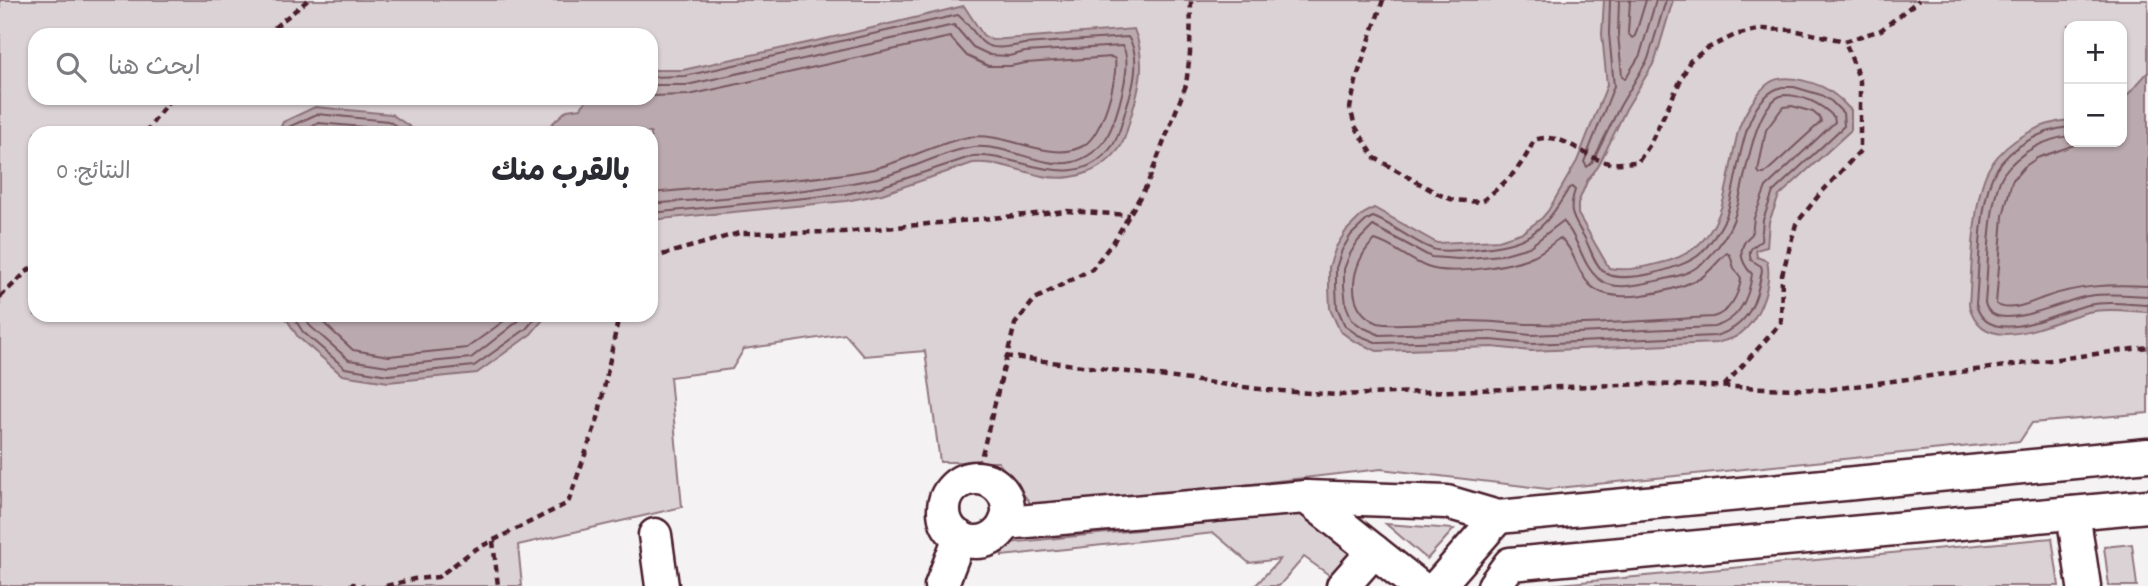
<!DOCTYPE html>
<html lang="ar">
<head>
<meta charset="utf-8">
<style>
  :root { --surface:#fff; --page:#f2f2f3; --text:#2b2b33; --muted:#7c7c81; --line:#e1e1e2 }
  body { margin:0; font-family:Dekko,"Playpen Sans Arabic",sans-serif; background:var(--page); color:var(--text); direction:rtl }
  .controls { position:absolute; right:21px; top:21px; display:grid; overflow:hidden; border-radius:14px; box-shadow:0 2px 5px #0004 }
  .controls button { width:63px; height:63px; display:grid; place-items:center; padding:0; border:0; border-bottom:2px solid var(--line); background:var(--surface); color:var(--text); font:35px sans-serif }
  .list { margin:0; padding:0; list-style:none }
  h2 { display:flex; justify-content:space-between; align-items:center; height:91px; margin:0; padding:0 28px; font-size:30px }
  h2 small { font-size:23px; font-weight:400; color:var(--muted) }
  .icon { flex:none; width:38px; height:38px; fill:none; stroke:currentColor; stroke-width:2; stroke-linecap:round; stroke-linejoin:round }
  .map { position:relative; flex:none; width:2148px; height:586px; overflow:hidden; direction:ltr }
  .search { position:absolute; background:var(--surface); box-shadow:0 2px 5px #0004; left:28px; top:28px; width:630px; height:77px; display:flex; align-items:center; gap:18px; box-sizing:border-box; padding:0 24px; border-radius:21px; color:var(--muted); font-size:26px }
  .panel { position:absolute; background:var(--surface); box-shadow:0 2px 5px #0004; left:28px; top:126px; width:630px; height:196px; border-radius:21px; direction:rtl }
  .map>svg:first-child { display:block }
  .green { fill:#dbd2d5; stroke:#927880; stroke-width:2; fill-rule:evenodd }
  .water { fill:#baa9ae; stroke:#8d727a; stroke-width:2 }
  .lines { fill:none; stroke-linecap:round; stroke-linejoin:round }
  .shore { stroke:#77565f; stroke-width:2 }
  .minor-casing { stroke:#4a1f2b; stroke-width:37 }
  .path { stroke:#4a1f2b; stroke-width:4.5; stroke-dasharray:7 5; stroke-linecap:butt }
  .minor { stroke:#fff; stroke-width:32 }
</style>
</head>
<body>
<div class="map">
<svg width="2148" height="586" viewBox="0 0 2148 586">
  <rect width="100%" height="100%" fill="#f4f2f2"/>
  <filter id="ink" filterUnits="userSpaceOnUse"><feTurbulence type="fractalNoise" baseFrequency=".0143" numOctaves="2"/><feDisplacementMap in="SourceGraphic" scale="14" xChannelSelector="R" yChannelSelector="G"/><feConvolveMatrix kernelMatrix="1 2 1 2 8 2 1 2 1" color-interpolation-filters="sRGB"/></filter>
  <g filter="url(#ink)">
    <g class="green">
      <path d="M0 0H2148V413L2032 423 2020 441 1548 489 1381 469 1035 509 998 462H940L925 351 864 356 845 334 744 349 732 369 670 377 682 507 518 545 522 586H0ZM2069 26H2122V142H2069ZM35 35H651V98H35ZM35 133H651V315H35Z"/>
      <polygon points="1307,513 1357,551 1332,577 1304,557 1279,586 1255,586 1280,559 1249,563 1214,533 1002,556 999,544"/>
      <polygon points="1386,524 1454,529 1427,559"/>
      <polygon points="2052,538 2059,586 1538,586"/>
      <polygon points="2132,544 2137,586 2109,586 2104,547"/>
    </g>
    <g class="water">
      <path d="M1604 0H1673L1655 61 1626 109 1598 167 1588 179 1578 203V214L1609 268C1627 271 1640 268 1657 264 1731 249 1723 185 1739 128 1743 116 1758 90 1769 83 1785 72 1821 83 1835 95 1841 99 1845 105 1851 110V130L1779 196 1769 222 1767 247 1756 250 1757 257 1767 261C1773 285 1757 327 1733 338 1728 340 1722 341 1717 343L1531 351 1492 347 1377 351 1354 341 1340 331 1330 309 1329 287V267L1336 247 1346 231 1363 214 1374 208 1437 243 1499 240 1523 232 1542 218 1548 211 1577 161 1607 85 1602 34Z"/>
      <path d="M964 6 983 35 992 40 1134 29C1146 59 1141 84 1132 113 1128 124 1126 140 1119 149 1101 173 1071 182 1042 176 1019 171 998 161 973 163L882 194 846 201 651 220V133H542L567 110 581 108 588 98H651V70H683L843 35Z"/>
      <path d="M2148 72V312C2128 311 2107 308 2088 312 2052 320 1984 361 1969 305 1972 271 1972 192 1991 165 2008 140 2039 123 2069 120V142H2122V101Z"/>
      <polygon points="315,107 391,114 419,133 278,133 283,122"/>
      <polygon points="284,315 547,315 531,334 477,373 388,382 342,375 298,337"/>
    </g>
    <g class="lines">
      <g class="shore">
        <polyline points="1610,0 1609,34 1614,86 1584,162 1587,167 1592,163 1620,106 1648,59 1666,0"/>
        <polyline points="1619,0 1618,34 1622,76 1625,79 1640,55 1656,0"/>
        <polyline points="1630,0 1628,33 1632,38 1635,36 1646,0"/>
        <path d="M651 77 685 76 958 15C986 39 975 55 1024 44L1128 37C1140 54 1135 81 1129 99 1124 113 1121 133 1113 145 1076 197 1021 153 973 156L880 187 845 194 651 213"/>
        <path d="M651 85H687L954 25 973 47 990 55 1009 56 1025 52 1122 46C1135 61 1116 120 1107 137 1101 148 1086 159 1073 162 1041 169 1008 144 974 147 942 151 906 173 873 179 800 194 725 197 651 204"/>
        <path d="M1782 87H1794L1821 95 1831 101 1843 113 1844 126 1773 192 1763 220 1761 241C1753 247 1747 248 1751 260L1761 266 1762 270C1757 301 1749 327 1715 336L1531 344 1491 340 1378 343 1358 335 1345 326 1337 307 1336 286V268L1342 250 1351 235 1367 220 1373 217C1393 224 1418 246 1436 250 1448 252 1462 250 1474 249 1528 244 1542 234 1569 188L1572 187 1575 190C1568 212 1572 216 1583 235 1590 246 1593 263 1604 272 1621 286 1685 268 1700 254 1710 244 1719 231 1725 219 1740 183 1738 99 1782 87Z"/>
        <path d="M1783 95C1804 95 1820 103 1834 117L1835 122 1766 187 1754 218 1752 234C1737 246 1739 261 1752 274 1749 298 1740 320 1714 327L1531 335 1491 331 1380 335 1362 327 1352 320 1346 305 1344 286V269L1350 254 1358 241 1373 226 1431 257 1459 259 1501 255 1529 247 1563 221C1579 237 1581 265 1599 279 1613 291 1636 285 1651 282 1666 279 1685 276 1697 267 1712 257 1726 238 1733 221 1745 191 1751 104 1783 95Z"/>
        <path d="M651 96 689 95 950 37 967 56 988 66H1010L1026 63 1112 57 1115 59C1118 80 1102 135 1083 146 1050 164 1007 131 969 137 936 143 906 161 873 169 842 176 810 178 778 181 736 185 693 189 651 193"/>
        <polygon points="1792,106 1813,112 1820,118 1821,122 1764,174 1760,174 1758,171 1766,130 1783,107"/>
        <path d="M2069 127C2042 130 2011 146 1996 170 1979 197 1979 271 1976 304 1987 351 2058 311 2088 305 2107 301 2128 304 2148 305"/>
        <polyline points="286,133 289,127 317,114 388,121 408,133"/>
        <polyline points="298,133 319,123 385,129 392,133"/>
        <path d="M2069 136C2045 139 2018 153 2004 173 1988 197 1988 273 1985 303 1993 337 2066 299 2088 296 2108 293 2128 295 2148 296"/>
        <path d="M2083 142 2037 158 2024 167 2012 181 2003 216 1996 304C2009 313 2030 303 2043 298 2078 285 2111 284 2148 286"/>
        <path d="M1560 238C1574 248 1576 271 1589 284 1611 308 1673 291 1699 279 1710 273 1717 261 1727 253L1730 255 1734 268 1741 278C1739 295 1730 312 1713 317 1653 320 1592 326 1532 324 1511 324 1490 321 1468 321 1451 321 1391 327 1378 323 1342 310 1351 260 1375 240 1393 245 1409 260 1427 267 1450 276 1512 266 1533 256 1543 252 1551 244 1560 238Z"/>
        <polyline points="292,315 303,332 345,368 388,375 474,366 526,329 538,315"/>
        <polyline points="303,315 310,326 349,360 388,366 471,358 526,315"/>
        <polyline points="315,315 353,350 389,356 467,348 512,315"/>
      </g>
      <g class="minor-casing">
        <g id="minor">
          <circle cx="976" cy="510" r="32"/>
          <polyline points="1306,497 1418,586"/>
          <polyline points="2073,513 2084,586"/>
          <polyline points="1005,523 1306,497 1447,502 1498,517 2148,455"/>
          <polyline points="655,535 662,586"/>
          <polyline points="941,586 960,537"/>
          <polyline points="1343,586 1374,551"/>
          <polyline points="1438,586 1498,517"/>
          <polyline points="1494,586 1510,564 2148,506"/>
        </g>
      </g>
      <g class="path">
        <path d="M1383 0 1357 77 1350 108 1355 126 1375 158 1438 194 1453 200 1481 202C1506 182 1521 170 1534 140 1563 130 1583 158 1609 163 1618 164 1629 162 1638 162L1649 146 1690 61 1706 49 1735 35 1762 29 1793 30 1845 41 1881 30 1919 0"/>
        <polyline points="265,35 308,0"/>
        <polyline points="145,133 171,98"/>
        <polyline points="651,258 739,233 843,232 1067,211 1129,215"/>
        <polyline points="0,297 35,264"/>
        <polyline points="1005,356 1267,390 1338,395 1648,384 1825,390 2148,347"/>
        <polyline points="1724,386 1781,323 1782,275 1796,224 1819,195 1860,151 1860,81 1845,41"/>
        <polyline points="976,478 1015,324 1035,299 1092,269 1114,241 1147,185 1186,85 1190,53 1191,0"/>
        <polyline points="493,541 498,586"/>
        <polyline points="349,586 353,584 364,586"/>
        <polyline points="386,586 414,579 438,577 474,550 568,503 598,418 619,315"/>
      </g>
      <use href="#minor" class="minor"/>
    </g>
  </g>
</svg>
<div class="controls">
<button>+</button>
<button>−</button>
</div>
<div class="search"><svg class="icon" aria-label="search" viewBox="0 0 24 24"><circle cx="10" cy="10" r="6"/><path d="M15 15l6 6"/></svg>ابحث هنا</div>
<section class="panel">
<h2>بالقرب منك<small>النتائج: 0</small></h2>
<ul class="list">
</ul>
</section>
</div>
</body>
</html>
